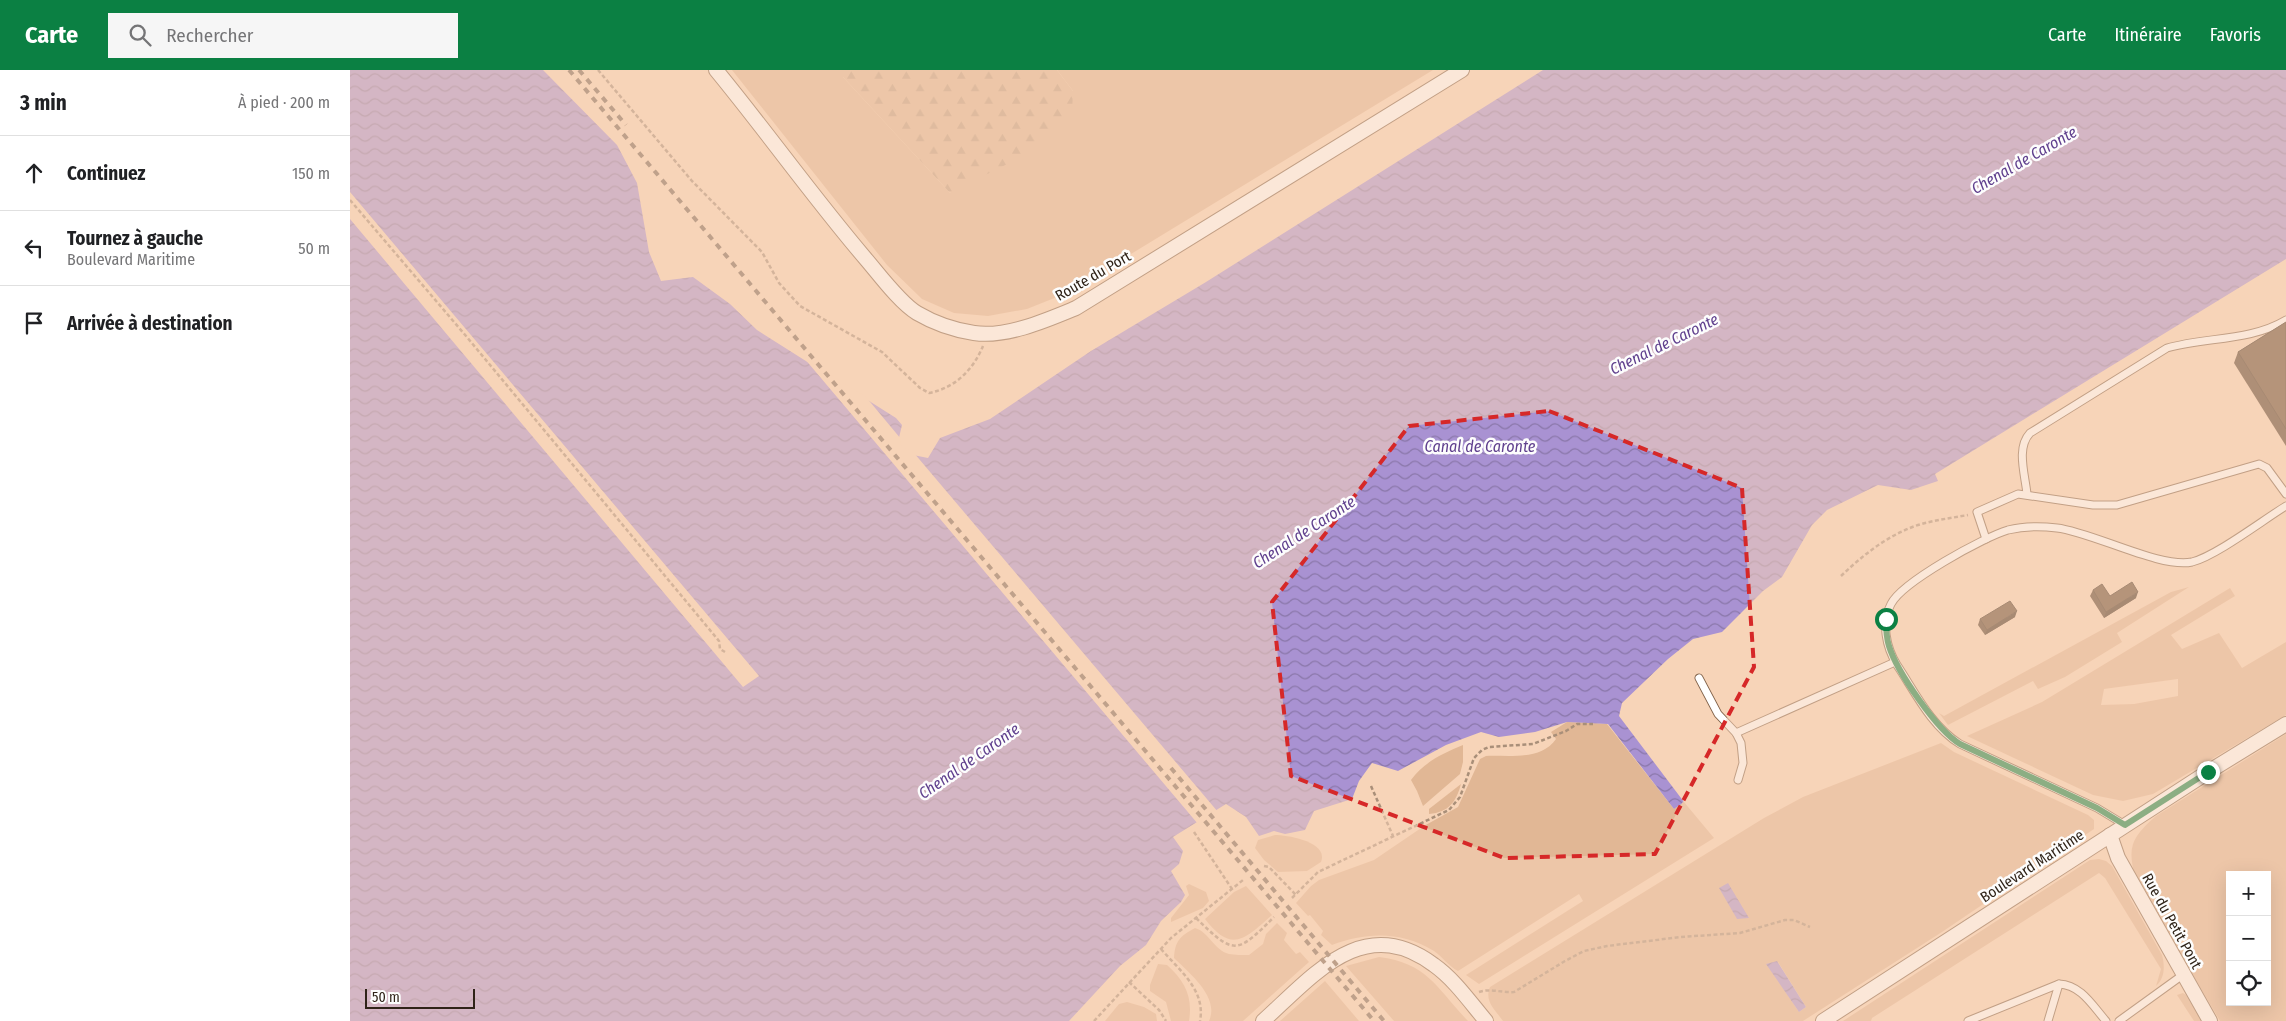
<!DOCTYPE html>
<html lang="fr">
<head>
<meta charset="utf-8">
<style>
  :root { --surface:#fff; --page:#f6f6f6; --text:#202124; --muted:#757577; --line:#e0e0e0; --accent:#0b8043 }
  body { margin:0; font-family:"Fira Sans Condensed",sans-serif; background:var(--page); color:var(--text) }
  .controls { position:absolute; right:15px; bottom:15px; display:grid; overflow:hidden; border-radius:0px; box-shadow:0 5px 20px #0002 }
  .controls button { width:45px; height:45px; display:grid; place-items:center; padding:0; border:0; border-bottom:1px solid var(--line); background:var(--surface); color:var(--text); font:25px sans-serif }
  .scale { position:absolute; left:15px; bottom:12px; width:110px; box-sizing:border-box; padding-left:5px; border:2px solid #2f2318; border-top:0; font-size:14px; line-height:18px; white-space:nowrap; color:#2f2318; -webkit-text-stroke:4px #fdfdfd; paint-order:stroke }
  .stop { position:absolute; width:15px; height:15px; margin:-11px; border:4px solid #0b8043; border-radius:50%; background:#fff }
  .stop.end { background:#0b8043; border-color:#fff; box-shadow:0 1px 5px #0008 }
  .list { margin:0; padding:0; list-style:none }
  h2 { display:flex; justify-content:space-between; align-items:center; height:65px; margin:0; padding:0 20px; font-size:21px }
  h2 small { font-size:16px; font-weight:400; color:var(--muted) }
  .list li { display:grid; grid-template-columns:32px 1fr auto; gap:15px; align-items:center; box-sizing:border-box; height:75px; padding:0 20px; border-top:1px solid var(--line) }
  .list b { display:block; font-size:19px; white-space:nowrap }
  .list p { margin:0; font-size:16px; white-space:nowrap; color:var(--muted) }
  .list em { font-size:16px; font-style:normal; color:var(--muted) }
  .icon { flex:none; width:28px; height:28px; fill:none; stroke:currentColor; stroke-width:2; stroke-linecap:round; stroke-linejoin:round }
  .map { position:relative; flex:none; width:1936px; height:951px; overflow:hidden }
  header { display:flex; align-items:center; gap:30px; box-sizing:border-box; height:70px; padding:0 25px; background:var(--accent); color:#fff }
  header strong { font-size:24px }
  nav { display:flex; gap:28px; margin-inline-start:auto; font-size:18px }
  .search { width:350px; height:45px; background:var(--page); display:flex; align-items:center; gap:12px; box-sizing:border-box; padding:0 18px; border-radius:0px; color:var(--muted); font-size:19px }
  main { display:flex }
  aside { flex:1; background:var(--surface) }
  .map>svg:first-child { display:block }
  .grass { fill:#e1b795; fill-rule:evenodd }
  .forest { fill:url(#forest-firs) }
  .water { fill:url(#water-waves) }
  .pier { fill:#f7d4b8 }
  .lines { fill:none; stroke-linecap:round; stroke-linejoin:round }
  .service-casing { stroke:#816249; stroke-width:9 }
  .minor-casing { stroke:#816249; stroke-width:16 }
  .path { stroke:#a98f79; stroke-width:2.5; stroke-dasharray:4 2.5; stroke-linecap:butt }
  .service { stroke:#fff; stroke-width:7 }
  .minor { stroke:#fff; stroke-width:14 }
  .rail { stroke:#7a6554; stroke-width:4; stroke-dasharray:6 6; stroke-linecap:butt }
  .wall { fill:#563d28 }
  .shaded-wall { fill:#463221 }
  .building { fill:#64472f; stroke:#463221 }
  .route { stroke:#0b8043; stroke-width:6 }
  .marked { fill:none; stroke:#d62828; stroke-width:4; stroke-dasharray:10 6; stroke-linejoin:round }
  .labels { text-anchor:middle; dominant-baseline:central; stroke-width:5; stroke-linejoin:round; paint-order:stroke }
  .street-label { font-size:15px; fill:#2f2318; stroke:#fdfdfd }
  .water-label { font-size:16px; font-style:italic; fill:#60408e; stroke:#fdfdfd }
</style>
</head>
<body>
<header>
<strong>Carte</strong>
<div class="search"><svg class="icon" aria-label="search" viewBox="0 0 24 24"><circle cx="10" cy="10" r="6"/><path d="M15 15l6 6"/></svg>Rechercher</div>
<nav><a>Carte</a><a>Itinéraire</a><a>Favoris</a></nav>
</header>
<main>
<aside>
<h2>3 min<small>À pied · 200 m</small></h2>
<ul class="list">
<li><svg class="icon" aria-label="ahead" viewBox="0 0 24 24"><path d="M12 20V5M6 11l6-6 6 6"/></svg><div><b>Continuez</b></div><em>150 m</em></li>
<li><svg class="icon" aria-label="left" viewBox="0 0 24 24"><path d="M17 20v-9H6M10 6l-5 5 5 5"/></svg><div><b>Tournez à gauche</b><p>Boulevard Maritime</p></div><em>50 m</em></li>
<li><svg class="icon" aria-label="arrive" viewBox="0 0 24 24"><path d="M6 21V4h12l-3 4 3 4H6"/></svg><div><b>Arrivée à destination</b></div></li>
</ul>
</aside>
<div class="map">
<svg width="1936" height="951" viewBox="0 0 1936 951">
  <defs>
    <pattern id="forest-firs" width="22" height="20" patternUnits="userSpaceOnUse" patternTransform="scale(1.25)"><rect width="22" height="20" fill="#e1b795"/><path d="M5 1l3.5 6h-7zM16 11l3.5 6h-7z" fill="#c19d80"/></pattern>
    <pattern id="water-waves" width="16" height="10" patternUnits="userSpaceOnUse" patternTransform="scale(1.25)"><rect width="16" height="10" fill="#a992d2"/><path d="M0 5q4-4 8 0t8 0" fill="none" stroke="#8a77a9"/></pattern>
  </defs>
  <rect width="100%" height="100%" fill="#f7d4b8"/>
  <g class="grass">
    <polygon points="382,0 493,0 493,7 600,123 723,21 707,0 1083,0 717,223 677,239 638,246 604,243 572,229 537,195"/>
    <polygon points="1839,517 1767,563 1772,572 1715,607 1688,619 1683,611 1598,655 1589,643 1594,646 1821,522"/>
    <path d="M1880 518 1885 526 1821 565 1832 579 1869 563 1892 598 1936 572V645L1803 724 1773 731 1743 725 1617 666 1692 632ZM1828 609V626L1784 634 1751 635 1754 619Z"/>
    <path d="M1217 652 1257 654 1324 739 1334 732 1364 768 1129 914 1116 905 1233 831 1229 824 1108 901C1098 896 1093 887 1084 881 1051 861 1017 862 982 875L971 865 973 861 960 845 958 846 946 833 961 816 969 810 1024 790 1074 756 1108 737 1130 689 1136 686C1158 685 1191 691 1206 669L1201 662Z"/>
    <path d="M1936 664V951H1870L1785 807C1777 776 1782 767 1806 746ZM1880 805H1917V932H1880Z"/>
    <path d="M1591 673 1604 682 1738 745 1744 750V759L1592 862 1453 951H1153C1145 940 1134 931 1140 917L1414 748 1453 727ZM1428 892 1456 937 1449 942 1417 894Z"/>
    <path d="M1113 675V692L1110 704 1073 736 1067 721 1061 710C1073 693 1093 683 1113 675Z"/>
    <path d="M1111 714C1106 732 1099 742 1079 744V739Z"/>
    <path d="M925 765C938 765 979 772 971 792L957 801 928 802 914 790 905 778 908 770Z"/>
    <path d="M1749 789 1756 791 1762 796 1812 885C1815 896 1815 908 1806 916L1811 899 1755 808 1749 803 1522 948 1521 951H1493L1740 790Z"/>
    <polygon points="839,814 856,822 859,831 853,838 821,852 821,848 839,825 836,816"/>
    <path d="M896 816 922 845C895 869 882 884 855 849L884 822Z"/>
    <path d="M927 853 937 863 934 870 946 884 950 882 959 892 893 951H859C870 927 839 903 824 888 825 871 830 866 845 858 859 862 864 880 879 884 885 885 892 885 899 885L913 874 916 864Z"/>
    <path d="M1029 887C1078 893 1087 919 1118 951H1044L996 896Z"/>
    <path d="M808 894 817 895C835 911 843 927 839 951H821L816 932 800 921V915Z"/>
    <polygon points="975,911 1009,951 930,951"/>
    <polygon points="1833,923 1836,925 1852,951 1844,951 1827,925"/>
    <polygon points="777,932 794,937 806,944 807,951 755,951 769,934"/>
  </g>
  <polygon class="forest" points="493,0 707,0 723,21 722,43 685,80 600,123 493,7"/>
  <g class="water">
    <polygon points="0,0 193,0 267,75 287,113 299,182 311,211 343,207 380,234 407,260 546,348 552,355 547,376 563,385 578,388 590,368 640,349 741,281 856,212 1193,0 1936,0 1936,189 1585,404 1588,411 1561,420 1528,415 1477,440 1462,455 1432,507 1413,521 1372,562 1343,569 1318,589 1272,633 1269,646 1334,732 1324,739 1258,654 1217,652 1185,662 1149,667 1131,662 1096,675 1048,701 1022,693 1009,711 1002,729 964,741 955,760 935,764 924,761 909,766 896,747 876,734 823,767 833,781 829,794 821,801 835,825 831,832 811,851 796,875 770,896 719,951 0,951 0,149 393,617 409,606 0,122"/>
    <polygon points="1378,813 1399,848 1387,849 1369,818"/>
    <polygon points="1427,891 1456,937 1449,942 1416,894"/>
  </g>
  <polygon class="pier" points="454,288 516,327 551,369 550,375 564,383 868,742 848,754"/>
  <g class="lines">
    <g class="service-casing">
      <g id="service">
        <path d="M1677 424C1675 404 1666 378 1680 363L1817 278C1856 267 1901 271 1936 250"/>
        <polyline points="1636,469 1627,442 1668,424 1743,435 1767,435 1909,394 1917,398 1936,424"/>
        <polyline points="1349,608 1368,644 1386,663 1391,673 1393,693 1388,710"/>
        <polyline points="1386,663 1545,592"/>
        <path d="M1775 755 1747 738 1610 674C1581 656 1565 622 1547 595 1536 577 1531 553 1541 534 1552 512 1634 467 1658 460 1674 456 1691 456 1707 458 1742 462 1811 499 1842 492 1866 486 1913 450 1936 436"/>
        <path d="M1618 951 1709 914C1731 915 1742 935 1756 951"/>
        <polyline points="1698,951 1709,914"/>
        <polyline points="1769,951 1834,904"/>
      </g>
    </g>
    <g class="minor-casing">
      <g id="minor">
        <path d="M366 0C417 62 463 127 515 188 528 203 550 233 567 243 584 253 604 260 624 263 656 268 697 250 726 238L1112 0"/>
        <polyline points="1760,765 1768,788 1860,951"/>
        <path d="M913 951C963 906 1013 842 1084 895 1104 909 1120 932 1136 951"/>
        <polyline points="1473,951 1858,702 1936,654"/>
      </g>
    </g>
    <g class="path">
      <path d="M248 0 342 111 412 182 429 213 450 236 532 282 570 318 579 323C605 318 623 300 633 276"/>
      <polyline points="0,130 116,266 369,571 370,579 375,582"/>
      <path d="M1491 506C1513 485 1538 465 1568 455 1585 450 1601 448 1618 445"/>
      <polyline points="1021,716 1043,766"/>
      <polyline points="844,762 882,819"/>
      <polyline points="914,796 919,797 946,825"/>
      <polyline points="942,828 968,802 1099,740 1110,727 1124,688 1132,680 1139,677 1183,674 1216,661 1227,654 1243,654"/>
      <path d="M846 848C884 885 886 885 924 847"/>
      <path d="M811 879C829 900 856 920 850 951"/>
      <polyline points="779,912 809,940 816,951"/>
      <path d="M1129 922C1140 918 1152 923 1164 922L1215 891 1234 881 1257 876 1331 867 1390 863 1435 850H1444L1460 857"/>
      <polyline points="744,951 821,868 893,810"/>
    </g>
    <use href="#service" class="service"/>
    <use href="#minor" class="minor"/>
    <g class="rail">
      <polyline points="219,0 1024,951"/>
      <polyline points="229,0 276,55"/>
      <polyline points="821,698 1034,951"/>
    </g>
  </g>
  <g class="wall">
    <polygon points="1936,252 1936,376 1884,293 1888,282"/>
    <polygon points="1743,520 1760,526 1786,528 1754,548 1740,526"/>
    <polygon points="1665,547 1635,565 1628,555 1630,549"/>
  </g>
  <g class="shaded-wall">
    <polygon points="1788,522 1786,528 1754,548 1756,542"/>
    <polygon points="1667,541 1665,547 1635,565 1637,560"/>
  </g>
  <g class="building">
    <polygon points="1936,252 1936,359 1888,282"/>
    <polygon points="1782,512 1788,522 1756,542 1743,520 1752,514 1760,526"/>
    <polygon points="1660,531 1667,541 1637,560 1630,549"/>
  </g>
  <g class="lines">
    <path class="route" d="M1536 549C1536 558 1536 567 1539 576 1547 602 1587 660 1610 674L1747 738 1775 755 1858 702"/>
  </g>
  <path d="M0 0H1936V951H0ZM1199 341 1392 418 1404 597 1305 784 1154 788 941 706 922 532 1059 356Z" fill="#f7d4b8" fill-opacity=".55" fill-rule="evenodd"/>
  <path class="marked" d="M1199 341 1392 418 1404 597 1305 784 1154 788 941 706 922 532 1059 356Z"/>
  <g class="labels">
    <g class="street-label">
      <text transform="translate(743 206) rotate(-30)">Route du Port</text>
      <text transform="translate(1682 796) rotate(-33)">Boulevard Maritime</text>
      <text transform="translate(1822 851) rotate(61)">Rue du Petit Pont</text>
    </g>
    <g class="water-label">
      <text transform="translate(1674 90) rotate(-30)">Chenal de Caronte</text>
      <text transform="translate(1314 274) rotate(-26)">Chenal de Caronte</text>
      <text x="1130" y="376">Canal de Caronte</text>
      <text transform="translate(954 462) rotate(-33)">Chenal de Caronte</text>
      <text transform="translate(619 691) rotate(-35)">Chenal de Caronte</text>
    </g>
  </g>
</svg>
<div class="controls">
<button>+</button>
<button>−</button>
<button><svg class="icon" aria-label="locate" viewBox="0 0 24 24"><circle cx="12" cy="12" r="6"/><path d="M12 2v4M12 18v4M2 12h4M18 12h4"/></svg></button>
</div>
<div class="scale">50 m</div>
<div class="stop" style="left:1536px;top:549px"></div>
<div class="stop end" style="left:1858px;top:702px"></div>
</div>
</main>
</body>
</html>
